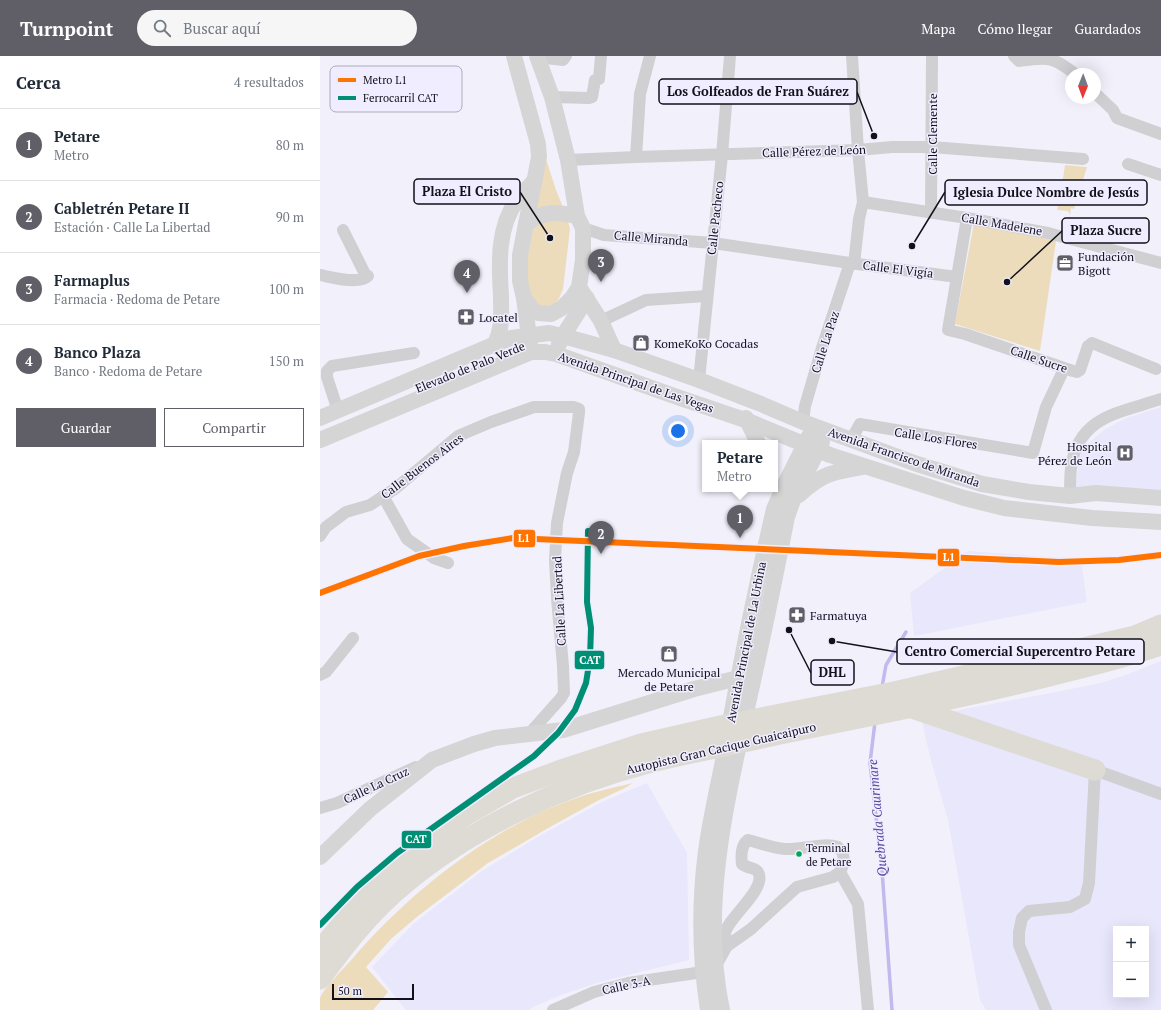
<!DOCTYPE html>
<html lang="es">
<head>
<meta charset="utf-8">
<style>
  :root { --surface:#fff; --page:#f6f6f7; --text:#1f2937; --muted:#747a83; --line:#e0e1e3; --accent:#605f68 }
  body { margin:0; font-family:"PT Serif",serif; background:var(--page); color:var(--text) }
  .controls { position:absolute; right:12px; bottom:12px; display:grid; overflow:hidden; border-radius:0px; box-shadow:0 4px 16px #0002 }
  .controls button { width:36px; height:36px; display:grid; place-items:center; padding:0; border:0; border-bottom:1px solid var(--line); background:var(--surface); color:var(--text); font:20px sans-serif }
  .compass { position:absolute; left:745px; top:12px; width:36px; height:36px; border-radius:50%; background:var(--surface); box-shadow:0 4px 16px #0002; rotate:181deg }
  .scale { position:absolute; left:12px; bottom:10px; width:82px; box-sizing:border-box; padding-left:4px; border:2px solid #121119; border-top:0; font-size:11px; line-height:14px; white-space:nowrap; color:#121119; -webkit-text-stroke:3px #efedff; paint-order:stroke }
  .you { position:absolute; left:358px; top:375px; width:14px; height:14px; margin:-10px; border:3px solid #fff; border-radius:50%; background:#1a73e8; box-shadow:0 0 0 6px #1a73e833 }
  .badge { display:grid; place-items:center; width:26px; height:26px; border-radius:50%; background:var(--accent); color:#fff; font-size:13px; font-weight:700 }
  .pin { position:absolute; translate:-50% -33px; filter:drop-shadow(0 1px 2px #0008) }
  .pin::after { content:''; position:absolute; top:21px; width:14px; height:12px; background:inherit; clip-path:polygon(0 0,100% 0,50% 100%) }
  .popup { position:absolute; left:382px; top:384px; width:76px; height:52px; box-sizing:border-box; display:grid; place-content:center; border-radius:0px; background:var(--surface); filter:drop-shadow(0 1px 3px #0005); font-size:13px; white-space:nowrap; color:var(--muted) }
  .popup b { font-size:15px; color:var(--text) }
  .popup::after { content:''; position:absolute; left:50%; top:100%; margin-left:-8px; border:8px solid transparent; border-top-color:var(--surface) }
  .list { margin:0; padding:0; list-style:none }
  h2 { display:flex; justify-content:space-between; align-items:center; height:52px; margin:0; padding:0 16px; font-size:17px }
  h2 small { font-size:13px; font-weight:400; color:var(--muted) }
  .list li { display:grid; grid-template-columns:26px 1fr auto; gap:12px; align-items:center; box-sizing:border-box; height:72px; padding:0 16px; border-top:1px solid var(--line) }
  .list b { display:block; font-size:15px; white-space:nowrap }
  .list p { margin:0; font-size:13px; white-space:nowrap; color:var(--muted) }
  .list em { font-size:13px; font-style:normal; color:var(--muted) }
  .actions { display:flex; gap:8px; padding:12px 16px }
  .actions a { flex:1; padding:9px 0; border:1px solid var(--accent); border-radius:0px; text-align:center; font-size:14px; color:var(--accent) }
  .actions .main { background:var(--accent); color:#fff }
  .icon { flex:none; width:22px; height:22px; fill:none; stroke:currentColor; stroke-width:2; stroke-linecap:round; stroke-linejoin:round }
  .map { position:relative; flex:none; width:841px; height:954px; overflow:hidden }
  header { display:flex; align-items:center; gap:24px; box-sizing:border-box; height:56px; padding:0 20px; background:var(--accent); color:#fff }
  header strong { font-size:19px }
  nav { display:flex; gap:22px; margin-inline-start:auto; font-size:14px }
  .search { width:280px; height:36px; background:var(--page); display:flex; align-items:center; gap:10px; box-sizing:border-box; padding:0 14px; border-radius:22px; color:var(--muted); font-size:15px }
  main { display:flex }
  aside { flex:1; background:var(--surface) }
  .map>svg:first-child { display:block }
  .built { fill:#e9e7fc; fill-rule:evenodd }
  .green { fill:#ecdcbc }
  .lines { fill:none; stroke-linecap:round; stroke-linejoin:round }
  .stream { stroke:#c0baee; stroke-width:3.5 }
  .street { stroke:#d0d0d3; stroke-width:12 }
  .secondary { stroke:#d6d5d5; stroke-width:16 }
  .highway { stroke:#dedbd5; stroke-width:21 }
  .rail-1-casing { stroke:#efedff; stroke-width:9 }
  .rail-1 { stroke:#008f75; stroke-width:6 }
  .metro-1-casing { stroke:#efedff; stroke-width:9 }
  .metro-1 { stroke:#ff7400; stroke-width:6 }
  .bus-dot { fill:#00a651; stroke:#efedff; stroke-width:1.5 }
  .labels { text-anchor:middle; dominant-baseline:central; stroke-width:3; stroke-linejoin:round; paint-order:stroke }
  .bus-label { font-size:11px; fill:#121119; stroke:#efedff; text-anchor:start }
  .street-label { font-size:12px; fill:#121119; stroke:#efedff }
  .poi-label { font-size:12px; fill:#121119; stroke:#efedff; text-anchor:start }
  .water-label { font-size:13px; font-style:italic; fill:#58479b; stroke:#efedff }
  .key { fill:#efedff; stroke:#adabba; stroke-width:1 }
  .key-label { font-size:11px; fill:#121119 }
  .leader { fill:none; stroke:#121119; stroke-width:1.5 }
  .callout-dot { fill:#121119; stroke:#efedff; stroke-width:1.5 }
  .callout { fill:#efedff; stroke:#121119; stroke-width:1.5 }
  .callout-label { font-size:13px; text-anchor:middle; font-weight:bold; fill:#121119 }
  .line-badge { stroke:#efedff; stroke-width:1.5 }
  .badge-label { font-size:11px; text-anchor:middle; font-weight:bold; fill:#fff }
</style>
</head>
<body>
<header>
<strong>Turnpoint</strong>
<div class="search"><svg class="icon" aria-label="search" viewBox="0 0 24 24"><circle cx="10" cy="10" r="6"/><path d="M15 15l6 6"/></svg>Buscar aquí</div>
<nav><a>Mapa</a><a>Cómo llegar</a><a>Guardados</a></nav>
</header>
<main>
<aside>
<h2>Cerca<small>4 resultados</small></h2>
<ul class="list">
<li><span class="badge">1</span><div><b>Petare</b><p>Metro</p></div><em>80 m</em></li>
<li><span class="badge">2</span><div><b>Cabletrén Petare II</b><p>Estación · Calle La Libertad</p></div><em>90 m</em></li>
<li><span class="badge">3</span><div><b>Farmaplus</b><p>Farmacia · Redoma de Petare</p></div><em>100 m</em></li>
<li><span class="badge">4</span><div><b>Banco Plaza</b><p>Banco · Redoma de Petare</p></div><em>150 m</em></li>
</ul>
<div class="actions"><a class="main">Guardar</a><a>Compartir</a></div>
</aside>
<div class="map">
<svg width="841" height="954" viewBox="0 0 841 954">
  <rect width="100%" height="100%" fill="#f2f1fb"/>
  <g class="built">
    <polygon points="841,351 841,442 755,435 759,404 762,395 770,386 784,374 806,362"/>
    <polygon points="648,495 761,503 767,546 594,580 590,537"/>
    <path d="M841 605V954H666L660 944 628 764 610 701 601 661 731 637 780 627 803 620ZM796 873H826V939H796Z"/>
    <polygon points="327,727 367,797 369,904 280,926 241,939 213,951 209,954 86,954 52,911 93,868 162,815 219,780 284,745"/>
  </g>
  <g class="green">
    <path d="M226 103 236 134 247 161 250 173 243 233C237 249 234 250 219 255L205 226 206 205Z"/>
    <polygon points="745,109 767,111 754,153 751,152 750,159 748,155 737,154 740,142"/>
    <polygon points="654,167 736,185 720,295 635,268"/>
    <path d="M313 727 305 732 277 745 230 771 168 807 98 860 71 883 46 911 68 936 53 954H0C0 951 0 945 0 942 4 932 25 911 33 902 88 838 168 774 248 745 269 737 291 732 313 727Z"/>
  </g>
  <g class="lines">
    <g class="stream">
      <polyline points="562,631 566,609 586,576"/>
      <polyline points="555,666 550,707 562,814 572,954"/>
    </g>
    <g class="street">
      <polyline points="532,0 538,94 543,146 539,163 534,208"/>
      <path d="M694 0 699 5C727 1 733 0 755 18"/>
      <polyline points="217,1 243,4 246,0"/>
      <polyline points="775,37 793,54 797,62 841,78"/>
      <polyline points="232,41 269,42 272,41 275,24 279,23 281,0"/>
      <polyline points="316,101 320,38 330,0"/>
      <polyline points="248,104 316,101 538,94 572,91 612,91 763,103"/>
      <polyline points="808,108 841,119"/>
      <polyline points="543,146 647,162 728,177 841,207"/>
      <polyline points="611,157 612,0"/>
      <polyline points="647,162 628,274 645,278 753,315 757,316 760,314 768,290 772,287 836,313"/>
      <polyline points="263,172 284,179 393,187 530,207 637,221"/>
      <path d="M0 219C11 221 39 229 48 220L45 218 23 174"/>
      <polyline points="281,265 326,244 387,240"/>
      <polyline points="379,324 402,99 410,0"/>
      <polyline points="18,355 7,321 7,315 12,310 94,297"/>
      <polyline points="483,366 485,350 502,292 530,207"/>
      <polyline points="531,384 540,368 713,397 726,351 744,313"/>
      <polyline points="63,440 87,483 114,502 128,507"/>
      <path d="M750 440C750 431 750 421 751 412 758 360 799 357 841 343"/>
      <polyline points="0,480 6,471 26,456 50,449 76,432 138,380 171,366 214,351 254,351 259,353 259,357 254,396 247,417 237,467 235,504 237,543 243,610 244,637 241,642 209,678"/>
      <polyline points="0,619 6,616 33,582"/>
      <polyline points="0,752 17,747 96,711"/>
      <polyline points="520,816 538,848 548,954"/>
      <path d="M233 954 274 936 308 927 383 916 395 911 407 890 431 873 477 831 513 821 520 816 524 807 523 797 518 791C503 786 482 794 465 793 453 792 440 787 428 784 421 789 421 800 422 808 427 812 436 812 438 816 448 833 406 863 405 878 405 881 407 886 407 890"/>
      <polyline points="726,954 699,889 699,876 702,862 709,855 750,851 765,843 769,827 775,714 841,738"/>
    </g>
    <g class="secondary">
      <polyline points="194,0 218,88 219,101 200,199 200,225 204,242 210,289"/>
      <path d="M206 168C224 154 236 156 257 160"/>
      <polyline points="259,231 281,265 294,294"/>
      <polyline points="204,242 213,254 218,257 231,258 242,252 252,242 259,231 263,204 263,172 257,160 248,104 232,41 217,0"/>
      <path d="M175 288C183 271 181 258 181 240 179 208 177 170 198 143 203 137 209 131 214 125"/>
      <polyline points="239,288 243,280 267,242"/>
      <polyline points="0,362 175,288 191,282 229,277 243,280 294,294 379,324 441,348 483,366 597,408 662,428 709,436 750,440 776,437 841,442"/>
      <polyline points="426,362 438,387"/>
      <polyline points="0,384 211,296 225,296 236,298 360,342 428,365 510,399 644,442 684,452 772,462 841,466"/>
      <path d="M479 439C501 418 512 416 542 411"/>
      <polyline points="0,801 50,753 112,704 154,688 175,682 243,674 374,633 418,622"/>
      <path d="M388 954C380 903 379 855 385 803 390 759 402 716 409 672 422 599 437 526 454 453L465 428 489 380"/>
      <path d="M402 954C380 850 407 744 429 643 443 582 455 522 467 461L473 444 502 386"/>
    </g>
    <g class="highway">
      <polyline points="592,652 775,714"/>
      <polyline points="0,894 44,842 72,815 106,787 146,759 193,732 241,714 321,688 400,670 574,636 815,580 841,569"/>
      <path d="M0 923C25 889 51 855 83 829 151 772 242 729 328 707 367 697 407 690 446 681 541 661 636 644 729 620 767 611 804 602 841 589"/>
    </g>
    <g class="rail-1-casing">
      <polyline id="rail-1" points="0,869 37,831 77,797 214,700 238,677 255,654 266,627 270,602 271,572 267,546 268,475"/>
    </g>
    <use href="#rail-1" class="rail-1"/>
    <g class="metro-1-casing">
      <polyline id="metro-1" points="0,537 99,500 144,490 193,482 739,506 799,504 841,499"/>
    </g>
    <use href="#metro-1" class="metro-1"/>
  </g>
  <defs>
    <g id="office-square" transform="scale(0.9)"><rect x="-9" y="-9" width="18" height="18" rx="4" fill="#605f68" stroke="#efedff"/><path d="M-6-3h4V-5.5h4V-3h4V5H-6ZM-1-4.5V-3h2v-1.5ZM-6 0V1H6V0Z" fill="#fff"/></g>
    <g id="pharmacy-square" transform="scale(0.9)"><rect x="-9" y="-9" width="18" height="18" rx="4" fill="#605f68" stroke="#efedff"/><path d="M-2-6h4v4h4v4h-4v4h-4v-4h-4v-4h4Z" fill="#fff"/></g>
    <g id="shop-square" transform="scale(0.9)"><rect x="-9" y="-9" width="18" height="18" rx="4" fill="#605f68" stroke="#efedff"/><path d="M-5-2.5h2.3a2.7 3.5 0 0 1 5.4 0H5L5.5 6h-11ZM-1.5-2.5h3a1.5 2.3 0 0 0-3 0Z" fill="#fff"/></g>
    <g id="hospital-square" transform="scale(0.9)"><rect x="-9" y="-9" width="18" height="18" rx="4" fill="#605f68" stroke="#efedff"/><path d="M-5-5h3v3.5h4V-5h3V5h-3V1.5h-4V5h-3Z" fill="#fff"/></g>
  </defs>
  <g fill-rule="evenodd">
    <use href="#office-square" x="745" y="207"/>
    <use href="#pharmacy-square" x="146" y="261"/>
    <use href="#shop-square" x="321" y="287"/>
    <use href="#hospital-square" x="805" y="397"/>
    <use href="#pharmacy-square" x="477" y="559"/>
    <use href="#shop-square" x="349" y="598"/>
  </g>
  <circle class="bus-dot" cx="479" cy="798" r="3.5"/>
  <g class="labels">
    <g class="bus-label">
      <text x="486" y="792">Terminal<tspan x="486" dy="14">de Petare</tspan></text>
    </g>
    <g class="street-label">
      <text transform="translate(612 78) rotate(-90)">Calle Clemente</text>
      <text transform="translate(494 95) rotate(-2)">Calle Pérez de León</text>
      <text transform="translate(395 162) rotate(-84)">Calle Pacheco</text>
      <text transform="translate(682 168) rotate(10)">Calle Madelene</text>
      <text transform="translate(331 182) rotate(5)">Calle Miranda</text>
      <text transform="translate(578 213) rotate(7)">Calle El Vigía</text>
      <text transform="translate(505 286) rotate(-72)">Calle La Paz</text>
      <text transform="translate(719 303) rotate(19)">Calle Sucre</text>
      <text transform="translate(150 311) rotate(-22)">Elevado de Palo Verde</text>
      <text transform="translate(316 326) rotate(19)">Avenida Principal de Las Vegas</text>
      <text transform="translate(616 382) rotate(9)">Calle Los Flores</text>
      <text transform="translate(584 401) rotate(19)">Avenida Francisco de Miranda</text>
      <text transform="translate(102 410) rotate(-37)">Calle Buenos Aires</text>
      <text transform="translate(239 545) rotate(-93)">Calle La Libertad</text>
      <text transform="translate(426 586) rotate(-79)">Avenida Principal de La Urbina</text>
      <text transform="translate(401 692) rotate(-13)">Autopista Gran Cacique Guaicaipuro</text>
      <text transform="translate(56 729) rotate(-25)">Calle La Cruz</text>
      <text transform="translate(306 929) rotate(-12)">Calle 3-A</text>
    </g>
    <g class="poi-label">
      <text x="758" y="200">Fundación<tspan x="758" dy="14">Bigott</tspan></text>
      <text x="159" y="261">Locatel</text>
      <text x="334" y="287">KomeKoKo Cocadas</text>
      <text x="792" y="390" text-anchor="end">Hospital<tspan x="792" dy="14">Pérez de León</tspan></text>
      <text x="490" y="559">Farmatuya</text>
      <text x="349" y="616" text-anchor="middle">Mercado Municipal<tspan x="349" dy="14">de Petare</tspan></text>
    </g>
    <g class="water-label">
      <text transform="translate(557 762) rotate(-95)">Quebrada Caurimare</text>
    </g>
  </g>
  <rect x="10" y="10" width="132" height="46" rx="6" class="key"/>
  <rect x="18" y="22" width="18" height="4" fill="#ff7400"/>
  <rect x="18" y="40" width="18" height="4" fill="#008f75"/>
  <g class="key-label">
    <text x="43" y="28">Metro L1</text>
    <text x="43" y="46">Ferrocarril CAT</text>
  </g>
  <path class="leader" d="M554 80L537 36M230 182L200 136M592 190L625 136M687 226L742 175M512 585L577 596M469 574L491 617"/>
  <g class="callout-dot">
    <circle cx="554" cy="80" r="4"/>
    <circle cx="230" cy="182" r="4"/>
    <circle cx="592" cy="190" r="4"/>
    <circle cx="687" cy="226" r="4"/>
    <circle cx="512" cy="585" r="4"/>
    <circle cx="469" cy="574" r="4"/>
  </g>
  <g class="callout">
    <rect x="339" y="23" width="198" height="25" rx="4"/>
    <rect x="94" y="123" width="106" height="25" rx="4"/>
    <rect x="625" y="124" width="202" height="25" rx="4"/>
    <rect x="742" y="162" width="87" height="25" rx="4"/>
    <rect x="577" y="583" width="247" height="25" rx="4"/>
    <rect x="491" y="604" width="43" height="25" rx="4"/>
  </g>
  <g class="callout-label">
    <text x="438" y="40">Los Golfeados de Fran Suárez</text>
    <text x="147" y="140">Plaza El Cristo</text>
    <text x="726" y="141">Iglesia Dulce Nombre de Jesús</text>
    <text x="786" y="179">Plaza Sucre</text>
    <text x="700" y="600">Centro Comercial Supercentro Petare</text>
    <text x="512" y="621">DHL</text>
  </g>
  <g class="line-badge">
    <rect x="193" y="473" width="23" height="19" rx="4" fill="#ff7400"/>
    <rect x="617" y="492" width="23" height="19" rx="4" fill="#ff7400"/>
    <rect x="254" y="594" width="31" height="20" rx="4" fill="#008f75"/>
    <rect x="81" y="774" width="31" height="19" rx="4" fill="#008f75"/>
  </g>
  <g class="badge-label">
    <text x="204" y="486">L1</text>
    <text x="629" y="505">L1</text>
    <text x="270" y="608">CAT</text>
    <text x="96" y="787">CAT</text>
  </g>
</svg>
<div class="controls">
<button>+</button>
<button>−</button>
</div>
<svg class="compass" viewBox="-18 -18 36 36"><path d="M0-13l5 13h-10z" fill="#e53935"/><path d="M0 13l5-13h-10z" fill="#747a83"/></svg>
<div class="scale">50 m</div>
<div class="you"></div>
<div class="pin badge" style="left:420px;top:482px">1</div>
<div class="popup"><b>Petare</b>Metro</div>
<div class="pin badge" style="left:281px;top:498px">2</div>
<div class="pin badge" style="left:281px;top:226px">3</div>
<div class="pin badge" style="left:147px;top:237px">4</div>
</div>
</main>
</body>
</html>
